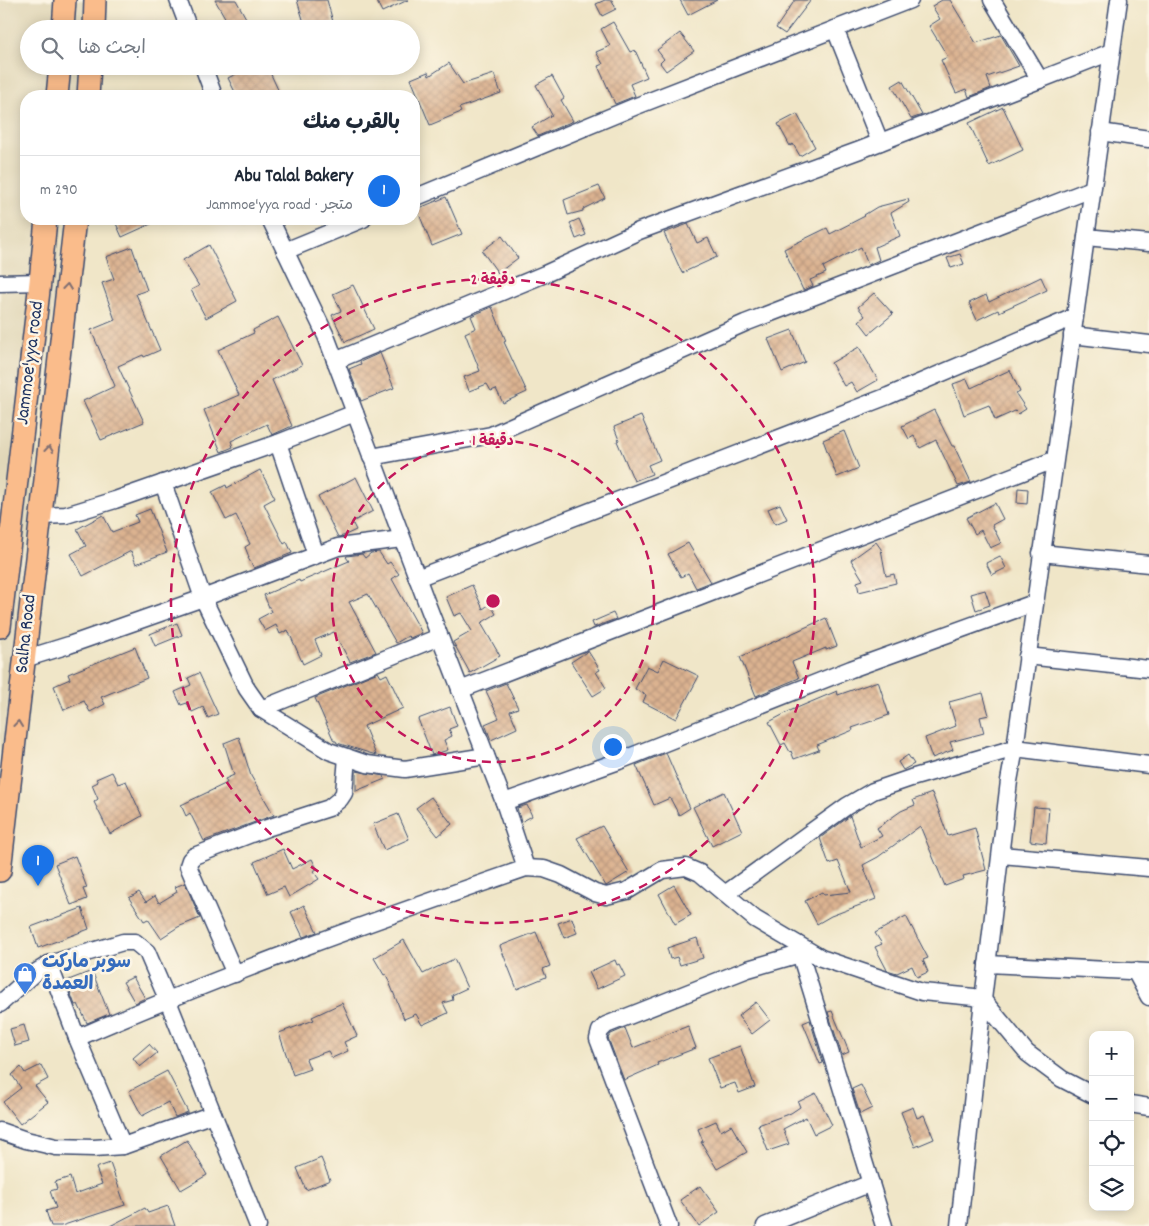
<!DOCTYPE html>
<html lang="ar">
<head>
<meta charset="utf-8">
<style>
  :root { --surface:#fff; --page:#f6f6f7; --text:#1f2937; --muted:#747a83; --line:#e0e1e3; --accent:#1a73e8 }
  body { margin:0; font-family:Dekko,"Playpen Sans Arabic",sans-serif; background:var(--page); color:var(--text); direction:rtl }
  .controls { position:absolute; right:15px; bottom:15px; display:grid; overflow:hidden; border-radius:10px; box-shadow:0 2px 12px #0003 }
  .controls button { width:45px; height:45px; display:grid; place-items:center; padding:0; border:0; border-bottom:1px solid var(--line); background:var(--surface); color:var(--text); font:25px sans-serif }
  .you { position:absolute; left:612px; top:746px; width:18px; height:18px; margin:-12px; border:4px solid #fff; border-radius:50%; background:#1a73e8; box-shadow:0 0 0 8px #1a73e833 }
  .badge { display:grid; place-items:center; width:32px; height:32px; border-radius:50%; background:var(--accent); color:#fff; font-size:16px; font-weight:700 }
  .pin { position:absolute; translate:-50% -41px; filter:drop-shadow(0 1px 2px #0008) }
  .pin::after { content:''; position:absolute; top:26px; width:18px; height:15px; background:inherit; clip-path:polygon(0 0,100% 0,50% 100%) }
  .list { margin:0; padding:0; list-style:none }
  h2 { display:flex; justify-content:space-between; align-items:center; height:65px; margin:0; padding:0 20px; font-size:21px }
  h2 small { font-size:16px; font-weight:400; color:var(--muted) }
  .list li { display:grid; grid-template-columns:32px 1fr auto; gap:15px; align-items:center; box-sizing:border-box; height:70px; padding:0 20px; border-top:1px solid var(--line) }
  .list b { display:block; font-size:19px; white-space:nowrap }
  .list p { margin:0; font-size:16px; white-space:nowrap; color:var(--muted) }
  .list em { font-size:16px; font-style:normal; color:var(--muted) }
  .icon { flex:none; width:28px; height:28px; fill:none; stroke:currentColor; stroke-width:2; stroke-linecap:round; stroke-linejoin:round }
  .map { position:relative; flex:none; width:1149px; height:1226px; overflow:hidden; direction:ltr }
  .search { position:absolute; background:var(--surface); box-shadow:0 2px 12px #0003; left:20px; top:20px; width:400px; height:55px; display:flex; align-items:center; gap:12px; box-sizing:border-box; padding:0 18px; border-radius:28px; color:var(--muted); font-size:19px }
  .panel { position:absolute; background:var(--surface); box-shadow:0 2px 12px #0003; left:20px; top:90px; width:400px; height:135px; border-radius:20px; direction:rtl }
  .map>svg:first-child { display:block }
  .built { fill:#e1d7b8 }
  .building { fill:url(#building-cross-hatch) }
  .lines { fill:none; stroke-linecap:round; stroke-linejoin:round }
  .minor-casing { stroke:#3b4a6e; stroke-width:19 }
  .major-casing { stroke:#3b4a6e; stroke-width:24 }
  .minor { stroke:#fff; stroke-width:16 }
  .major { stroke:#fabc8b; stroke-width:21 }
  .oneway { stroke:#7f6e72 }
  .ring { fill:none; stroke:#c2185b; stroke-width:2.5; stroke-dasharray:9 6 }
  .labels { text-anchor:middle; dominant-baseline:central; stroke-width:5; stroke-linejoin:round; paint-order:stroke }
  .street-label { font-size:19px; fill:#1b2f5e; stroke:#fcf5e5 }
  .shop-label { font-size:19px; font-weight:bold; fill:#366cbe; stroke:#fcf5e5; text-anchor:start }
  .centre { fill:#c2185b; stroke:#fcf5e5; stroke-width:2.5 }
  .ring-label { font-size:15px; text-anchor:middle; font-weight:bold; fill:#c2185b; stroke:#fcf5e5; stroke-width:5; stroke-linejoin:round; paint-order:stroke }
</style>
</head>
<body>
<div class="map">
<svg width="1149" height="1226" viewBox="0 0 1149 1226">
  <defs>
    <pattern id="building-cross-hatch" width="8" height="8" patternUnits="userSpaceOnUse" patternTransform="scale(1.25)"><rect width="8" height="8" fill="#dbb290"/><path d="M0 0l8 8M0 8l8-8" fill="none" stroke="#bb997f"/></pattern>
  </defs>
  <rect width="100%" height="100%" fill="#fcf5e5"/>
  <filter id="ink" filterUnits="userSpaceOnUse"><feTurbulence type="fractalNoise" baseFrequency=".02" numOctaves="2"/><feDisplacementMap in="SourceGraphic" scale="10" xChannelSelector="R" yChannelSelector="G"/><feConvolveMatrix kernelMatrix="1 2 1 2 8 2 1 2 1" color-interpolation-filters="sRGB"/></filter>
  <filter id="wash" filterUnits="userSpaceOnUse"><feTurbulence type="fractalNoise" baseFrequency=".0096" numOctaves="4" result="noise"/><feDisplacementMap in="SourceGraphic" scale="20" xChannelSelector="R" yChannelSelector="G"/><feGaussianBlur stdDeviation="1.12" result="paint"/><feColorMatrix in="noise" values="0 0 0 0 0 0 0 0 0 0 0 0 0 0 0 0 0 1.4 0 .05"/><feComposite in="paint" operator="in"/></filter>
  <g filter="url(#wash)">
    <rect width="100%" height="100%" fill="#f0e6c8"/>
    <polygon class="built" points="0,0 88,0 85,29 29,29 29,66 80,66 77,96 26,96 26,219 63,219 0,775"/>
    <g id="blocks">
      <g class="building">
        <polygon points="215,0 236,0 252,29 214,29 227,21"/>
        <polygon points="297,0 327,0 333,22 311,29 306,29"/>
        <polygon points="376,0 408,0 382,12"/>
        <polygon points="605,0 612,0 616,9 602,16 596,4"/>
        <polygon points="680,0 717,0 688,15"/>
        <polygon points="795,0 811,0 785,34 776,28"/>
        <polygon points="942,0 950,0 976,43 1001,35 1019,66 987,77 991,88 969,97 966,89 956,93 941,60 948,57 929,26 940,19 932,6"/>
        <polygon points="613,22 630,52 635,50 647,77 630,84 635,96 615,104 598,66 603,64 596,52 610,46 601,29"/>
        <polygon points="680,33 694,51 666,71 660,63 664,59 657,50"/>
        <polygon points="449,63 463,84 494,74 501,93 459,108 461,112 430,125 411,79 428,72 429,76"/>
        <polygon points="231,66 267,66 281,96 237,96 228,78 236,74"/>
        <polygon points="552,76 564,98 561,100 573,121 538,136 532,127 552,115 536,85"/>
        <polygon points="902,80 922,115 911,119 892,86"/>
        <polygon points="1003,107 1023,150 989,166 969,123"/>
        <polygon points="797,114 815,147 800,156 793,144 790,146 778,124"/>
        <polygon points="599,186 605,198 583,209 583,211 568,215 564,200"/>
        <polygon points="446,197 462,234 432,246 417,209"/>
        <polygon points="908,199 909,202 891,213 900,236 875,247 879,260 868,265 861,247 823,267 826,273 810,280 813,286 803,290 784,249 827,228 830,234 865,216 864,215 877,207"/>
        <polygon points="114,219 162,219 122,237"/>
        <polygon points="579,219 586,235 576,239 570,223"/>
        <polygon points="688,224 697,243 708,238 717,257 682,273 664,233"/>
        <polygon points="502,236 518,258 498,273 482,251"/>
        <polygon points="209,245 237,301 206,318 191,290 199,286 183,260"/>
        <polygon points="132,247 147,290 136,294 160,350 144,357 143,355 118,366 144,422 101,440 83,401 115,386 91,330 115,320 102,283 114,279 106,257"/>
        <polygon points="960,254 964,264 951,268 947,258"/>
        <polygon points="1041,277 1047,290 999,312 998,310 977,320 969,303 986,295 989,302"/>
        <polygon points="353,285 374,329 345,342 332,315 341,311 333,294"/>
        <polygon points="874,293 893,314 869,334 859,321 865,316 858,307"/>
        <polygon points="492,307 506,341 504,342 527,392 503,403 496,389 491,391 487,384 469,391 464,377 480,371 465,333 476,328 471,316"/>
        <polygon points="278,317 302,365 272,380 292,426 272,435 267,424 231,441 233,447 221,452 204,410 239,395 218,350 254,333 253,330"/>
        <polygon points="792,330 805,362 782,372 768,339"/>
        <polygon points="859,347 878,380 857,392 851,382 844,386 831,363"/>
        <polygon points="380,353 394,388 361,401 349,369 361,364 360,362"/>
        <polygon points="1010,370 1020,392 1016,394 1026,409 1018,414 1015,411 995,420 989,405 964,415 953,384 967,379 971,388"/>
        <polygon points="934,410 952,446 954,446 971,482 958,486 936,440 920,448 914,436 909,439 902,426"/>
        <polygon points="641,416 660,460 648,465 652,474 634,481 617,441 619,440 614,427"/>
        <polygon points="844,431 859,468 837,477 823,440"/>
        <polygon points="260,470 275,498 264,504 284,544 287,542 292,553 254,568 248,558 249,557 245,547 250,544 236,515 226,520 212,492 226,485 227,488"/>
        <polygon points="356,477 373,511 352,522 356,530 343,536 338,537 318,497"/>
        <polygon points="1018,488 1028,489 1027,504 1017,503"/>
        <polygon points="995,503 1003,519 992,525 1001,543 990,548 981,530 975,534 966,518"/>
        <polygon points="780,504 787,519 775,524 768,509"/>
        <polygon points="150,509 167,552 136,564 131,551 83,576 71,554 86,546 77,529 103,515 112,532 138,522 135,515"/>
        <polygon points="876,542 881,549 886,576 894,574 896,583 859,592 857,582 863,580 851,560"/>
        <polygon points="688,543 711,582 696,588 688,573 681,577 668,554"/>
        <polygon points="379,552 387,564 390,562 399,574 392,579 422,633 410,638 408,636 396,643 368,594 349,602 376,652 350,662 334,632 315,640 321,655 303,664 288,630 280,634 276,625 265,631 258,619 271,612 264,595 299,580 300,582 349,561 346,557 347,556 362,554 365,558 371,553"/>
        <polygon points="1000,556 1006,568 992,575 986,563"/>
        <polygon points="472,585 483,609 490,604 496,614 481,623 500,656 470,673 453,642 472,631 461,613 454,616 446,597"/>
        <polygon points="985,590 990,605 976,610 971,594"/>
        <polygon points="613,613 616,619 594,627 592,622"/>
        <polygon points="826,618 837,646 826,650 826,648 792,662 799,678 756,696 740,657"/>
        <polygon points="177,623 182,635 155,646 150,634"/>
        <polygon points="135,647 147,678 101,697 105,704 90,712 84,701 64,710 54,686 70,679 68,674"/>
        <polygon points="588,651 600,670 596,672 606,688 593,696 571,662"/>
        <polygon points="664,659 699,676 676,719 643,702 646,695 635,689 647,666 658,671"/>
        <polygon points="378,672 381,677 387,674 403,708 364,726 376,755 337,743 336,741 334,741 315,698"/>
        <polygon points="199,673 218,714 208,718 203,707 192,712 187,703 181,705 175,692 191,685 188,678"/>
        <polygon points="878,681 889,715 852,728 853,730 817,745 819,750 794,759 791,751 790,752 785,743 781,745 769,722 792,710 837,691 838,695"/>
        <polygon points="506,683 518,708 510,711 517,728 491,740 485,724 499,718 486,691"/>
        <polygon points="983,693 989,715 980,717 984,733 950,742 953,750 932,758 925,738 956,726 949,702"/>
        <polygon points="450,707 457,726 449,729 452,736 444,740 448,750 432,755 418,719"/>
        <polygon points="239,737 251,776 274,815 204,841 190,813 186,816 181,805 227,783 225,779 234,775 224,743"/>
        <polygon points="666,753 690,808 679,815 670,798 654,805 636,765"/>
        <polygon points="908,755 914,764 903,770 898,762"/>
        <polygon points="356,771 384,776 385,779 356,791"/>
        <polygon points="112,772 118,784 126,781 142,816 110,834 94,802 98,799 92,785 98,782 96,779"/>
        <polygon points="724,792 742,831 712,846 693,807"/>
        <polygon points="932,793 948,836 975,828 986,870 963,876 964,879 945,886 920,826 878,857 863,865 876,899 831,916 817,924 805,901 822,892 824,895 851,892 838,861 829,864 820,838 850,816 861,847 882,836 877,828 901,811 915,805 913,800"/>
        <polygon points="431,797 452,824 438,836 416,808"/>
        <polygon points="527,805 532,816 521,822 517,808"/>
        <polygon points="1034,807 1049,808 1046,843 1030,841"/>
        <polygon points="398,814 409,839 384,850 373,824"/>
        <polygon points="602,826 629,872 606,886 577,838"/>
        <polygon points="283,849 292,869 312,859 317,869 313,871 319,879 289,897 284,887 268,894 254,862"/>
        <polygon points="75,856 87,888 83,889 87,899 71,905 55,864"/>
        <polygon points="185,883 200,918 178,927 161,938 148,919 144,921 129,898 139,892 146,902 155,896 159,903 177,892 175,887"/>
        <polygon points="674,885 691,915 675,924 659,894"/>
        <polygon points="304,905 317,932 303,937 291,912"/>
        <polygon points="82,908 89,929 38,948 31,927"/>
        <polygon points="906,916 928,958 923,960 928,972 917,977 912,966 897,973 887,970 875,947 882,944 875,933"/>
        <polygon points="572,918 577,933 564,938 558,923"/>
        <polygon points="536,932 550,966 543,969 546,977 517,989 500,946"/>
        <polygon points="697,938 703,958 680,965 677,957 670,959 667,948"/>
        <polygon points="404,940 423,974 454,959 467,988 452,995 453,1000 443,1003 448,1013 422,1025 416,1014 404,1019 386,974 384,975 374,958"/>
        <polygon points="615,960 617,965 619,964 625,976 597,989 589,972"/>
        <polygon points="92,971 109,1014 87,1023 78,1004 75,1005 66,981"/>
        <polygon points="133,977 145,998 135,1003 123,982"/>
        <polygon points="756,1002 770,1020 752,1034 738,1016"/>
        <polygon points="342,1003 357,1036 344,1042 348,1051 332,1058 328,1051 306,1059 310,1069 293,1075 279,1033 314,1020 312,1017"/>
        <polygon points="832,1011 849,1052 842,1055 828,1012"/>
        <polygon points="810,1020 823,1063 820,1064 803,1023"/>
        <polygon points="24,1025 29,1042 15,1046 10,1029"/>
        <polygon points="688,1026 696,1048 657,1063 658,1065 624,1080 608,1038 611,1034 625,1028 633,1048"/>
        <polygon points="149,1044 157,1053 140,1067 133,1058"/>
        <polygon points="740,1046 755,1087 739,1093 735,1083 720,1088 708,1058"/>
        <polygon points="41,1065 48,1079 35,1086 48,1102 20,1124 3,1102 21,1088 12,1075 21,1067 25,1073"/>
        <polygon points="167,1071 188,1112 175,1117 168,1102 142,1116 129,1091"/>
        <polygon points="861,1085 872,1108 860,1114 852,1089"/>
        <polygon points="816,1093 832,1125 814,1134 806,1117 783,1129 789,1144 768,1151 758,1125 791,1113 800,1107 798,1102"/>
        <polygon points="913,1107 917,1118 924,1115 934,1139 915,1147 901,1112"/>
        <polygon points="716,1121 721,1131 731,1125 747,1152 717,1169 701,1142 703,1141 698,1129"/>
        <polygon points="187,1140 207,1175 181,1190 161,1156"/>
        <polygon points="321,1158 330,1180 306,1190 297,1168"/>
        <polygon points="110,1163 125,1205 61,1226 51,1226 46,1211 56,1208 50,1191 57,1189 55,1182 70,1177 75,1194 102,1184 96,1168"/>
        <polygon points="700,1186 719,1212 699,1226 680,1200"/>
        <polygon points="168,1206 175,1226 110,1226 145,1208 148,1213"/>
      </g>
    </g>
  </g>
  <g filter="url(#ink)">
    <use href="#blocks" fill-opacity="0" stroke="#3b4a6e" stroke-width="1"/>
    <g class="lines">
      <g class="minor-casing">
        <g id="minor">
          <polyline points="178,0 189,29"/>
          <polyline points="992,0 1040,80"/>
          <polyline points="835,29 880,142"/>
          <polyline points="203,66 214,96"/>
          <polyline points="1100,132 1149,139"/>
          <polyline points="414,198 634,107 910,0"/>
          <polyline points="270,219 326,336 426,601 504,802 526,868"/>
          <polyline points="1086,237 1149,243"/>
          <polyline points="285,251 363,219"/>
          <polyline points="0,283 40,282"/>
          <polyline points="1072,335 1149,344"/>
          <polyline points="335,361 545,274 639,231 860,150 1111,52"/>
          <polyline points="278,443 316,555"/>
          <polyline points="371,457 491,435 745,323 1092,189"/>
          <polyline points="163,483 203,598 247,689 261,709 329,751 367,764 405,769 486,756"/>
          <polyline points="41,516 66,515 115,500 278,443 355,413"/>
          <polyline points="1041,553 1149,564"/>
          <polyline points="417,578 888,396 1074,317"/>
          <polyline points="1027,656 1149,669"/>
          <polyline points="24,659 69,645 203,598 338,547 402,539"/>
          <polyline points="460,690 1054,460"/>
          <polyline points="261,709 439,637"/>
          <polyline points="504,802 619,761 851,669 1034,603"/>
          <polyline points="1001,855 1149,868"/>
          <polyline points="725,894 847,806 873,791 911,778 1015,748 1149,765"/>
          <polyline points="797,944 884,1226"/>
          <polyline points="49,964 77,1038 123,1146"/>
          <polyline points="987,964 1149,972"/>
          <polyline points="1135,971 1149,997"/>
          <polyline points="235,974 188,866 190,860 194,856 267,828 329,808 340,799 344,793 347,757"/>
          <polyline points="0,1004 33,974 49,964 123,942 135,942 147,952 168,1001 258,1226"/>
          <path d="M77 1038C224 974 375 920 526 868L544 869 561 875 595 893 606 896 627 891 662 870 686 867 700 873 755 919 821 958 922 992 974 997 983 1000 1027 1053 1062 1079 1093 1095"/>
          <polyline points="1130,1104 1149,1107"/>
          <polyline points="0,1131 26,1140 56,1147 94,1148 123,1146 213,1114"/>
          <polyline points="669,1226 598,1039 600,1031 606,1025 748,969 800,954"/>
          <polyline points="765,1226 871,1183"/>
          <polyline points="959,1226 983,1000 1009,781 1015,748 1119,0"/>
        </g>
      </g>
      <g class="major-casing">
        <g id="major">
          <polyline points="63,29 65,0"/>
          <polyline points="94,29 95,0"/>
          <polyline points="57,96 60,66"/>
          <polyline points="88,96 90,66"/>
          <polyline points="0,627 40,282 46,219"/>
          <polyline points="0,871 75,219"/>
        </g>
      </g>
      <use href="#minor" class="minor"/>
      <use href="#major" class="major"/>
    </g>
    <defs><path id="oneway-chevron" d="M-2-3.5L2.5 0L-2 3.5" fill="none" stroke-width="1.6" stroke-linecap="round" stroke-linejoin="round" transform="scale(1.25)"/></defs>
    <g class="oneway">
      <use href="#oneway-chevron" transform="translate(67 287) rotate(-84)"/>
      <use href="#oneway-chevron" transform="translate(49 449) rotate(-84)"/>
      <use href="#oneway-chevron" transform="translate(18 724) rotate(-84)"/>
    </g>
  </g>
  <g class="ring">
    <circle cx="493" cy="601" r="161"/>
    <circle cx="493" cy="601" r="322"/>
  </g>
  <defs>
    <g id="shop-pin" transform="scale(1.25)"><path d="M0 17L-7.5 6A9.5 9.5 0 1 1 7.5 6Z" fill="#3f7fe0" stroke="#fcf5e5"/><path d="M-5-2.5h2.3a2.7 3.5 0 0 1 5.4 0H5L5.5 6h-11ZM-1.5-2.5h3a1.5 2.3 0 0 0-3 0Z" fill="#fff"/></g>
  </defs>
  <g fill-rule="evenodd">
    <use href="#shop-pin" x="25" y="974"/>
  </g>
  <g class="labels">
    <g class="street-label">
      <text transform="translate(31 363) rotate(-83)">Jammoe'yya road</text>
      <text transform="translate(27 634) rotate(-84)">Salha Road</text>
    </g>
    <g class="shop-label">
      <text x="42" y="963">سوبر ماركت<tspan x="42" dy="22">العمدة</tspan></text>
    </g>
  </g>
  <circle cx="493" cy="601" r="8" class="centre"/>
  <g class="ring-label">
    <text x="493" y="284">2 دقيقة</text>
    <text x="493" y="445">1 دقيقة</text>
  </g>
</svg>
<div class="controls">
<button>+</button>
<button>−</button>
<button><svg class="icon" aria-label="locate" viewBox="0 0 24 24"><circle cx="12" cy="12" r="6"/><path d="M12 2v4M12 18v4M2 12h4M18 12h4"/></svg></button>
<button><svg class="icon" aria-label="layers" viewBox="0 0 24 24"><path d="M12 4l9 5-9 5-9-5zM3 14l9 5 9-5"/></svg></button>
</div>
<div class="you"></div>
<div class="pin badge" style="left:38px;top:886px">1</div>
<div class="search"><svg class="icon" aria-label="search" viewBox="0 0 24 24"><circle cx="10" cy="10" r="6"/><path d="M15 15l6 6"/></svg>ابحث هنا</div>
<section class="panel">
<h2>بالقرب منك<small></small></h2>
<ul class="list">
<li><span class="badge">1</span><div><b>Abu Talal Bakery</b><p>متجر · Jammoe'yya road</p></div><em>290 m</em></li>
</ul>
</section>
</div>
</body>
</html>
